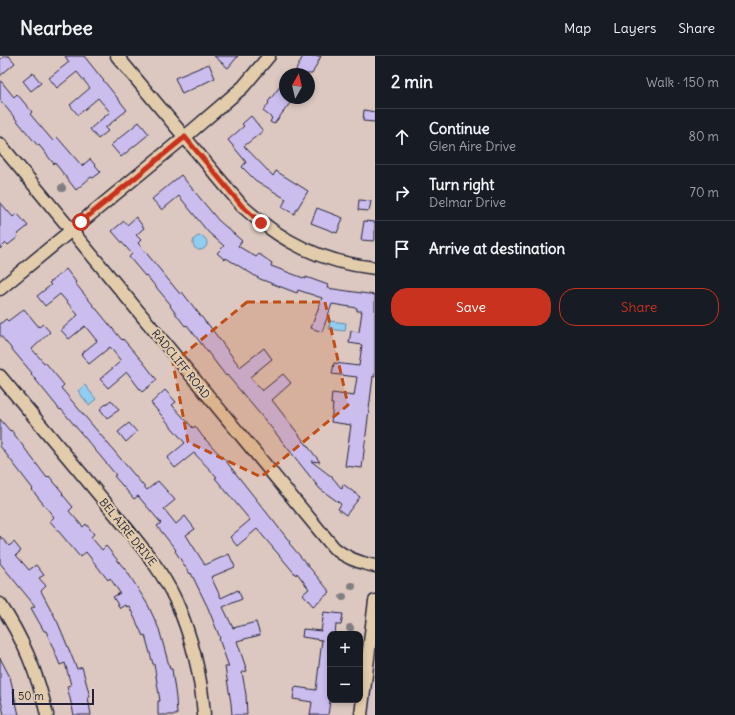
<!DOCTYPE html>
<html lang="en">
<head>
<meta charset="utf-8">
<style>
  :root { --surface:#171b24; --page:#242831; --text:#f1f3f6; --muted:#9ea1a6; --line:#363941; --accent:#c8321e }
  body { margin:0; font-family:Delius,sans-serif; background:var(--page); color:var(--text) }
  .controls { position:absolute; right:12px; bottom:12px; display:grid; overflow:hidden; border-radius:8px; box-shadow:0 2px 6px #0003 }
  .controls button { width:36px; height:36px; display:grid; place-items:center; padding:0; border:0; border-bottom:1px solid var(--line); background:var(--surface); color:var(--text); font:20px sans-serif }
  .compass { position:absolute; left:279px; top:12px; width:36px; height:36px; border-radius:50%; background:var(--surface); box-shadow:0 2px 6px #0003; rotate:8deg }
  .scale { position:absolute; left:12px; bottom:10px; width:82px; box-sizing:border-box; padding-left:4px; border:2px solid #22223b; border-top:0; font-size:11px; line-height:14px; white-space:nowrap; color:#22223b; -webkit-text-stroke:3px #e3ccac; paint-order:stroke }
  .stop { position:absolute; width:12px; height:12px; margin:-9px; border:3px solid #c8321e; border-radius:50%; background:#fff }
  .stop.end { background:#c8321e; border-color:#fff; box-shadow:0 1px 4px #0008 }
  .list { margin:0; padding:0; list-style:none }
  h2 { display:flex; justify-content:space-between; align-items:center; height:52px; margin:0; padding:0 16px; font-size:17px }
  h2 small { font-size:13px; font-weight:400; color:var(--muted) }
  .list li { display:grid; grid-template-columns:26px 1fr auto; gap:12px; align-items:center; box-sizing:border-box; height:56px; padding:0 16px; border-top:1px solid var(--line) }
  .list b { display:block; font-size:15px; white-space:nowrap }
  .list p { margin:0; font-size:13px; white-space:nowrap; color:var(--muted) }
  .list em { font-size:13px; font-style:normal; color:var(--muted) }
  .actions { display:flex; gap:8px; padding:12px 16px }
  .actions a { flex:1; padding:9px 0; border:1px solid var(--accent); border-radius:16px; text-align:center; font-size:14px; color:var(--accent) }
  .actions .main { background:var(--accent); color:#fff }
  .icon { flex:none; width:22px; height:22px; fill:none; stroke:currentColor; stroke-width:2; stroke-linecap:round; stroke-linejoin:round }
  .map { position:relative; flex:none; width:375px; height:659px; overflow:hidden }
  header { display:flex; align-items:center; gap:24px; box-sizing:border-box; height:56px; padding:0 20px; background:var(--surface); border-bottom:1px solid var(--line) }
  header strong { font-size:19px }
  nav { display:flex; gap:22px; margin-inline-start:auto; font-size:14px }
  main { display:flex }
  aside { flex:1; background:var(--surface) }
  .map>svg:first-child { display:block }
  .built { fill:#d7c5ce }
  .water { fill:#91cdf1; stroke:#6589a8 }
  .building { fill:#cbbeef; stroke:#22223b }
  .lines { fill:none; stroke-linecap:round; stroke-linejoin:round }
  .street-casing { stroke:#22223b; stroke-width:15 }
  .street { stroke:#e3ccac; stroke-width:12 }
  .tree { fill:#817e81 }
  .route { stroke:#c8321e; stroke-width:5 }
  .marked { fill:#c04e15; fill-opacity:0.2; stroke:#c04e15; stroke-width:3; stroke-dasharray:8 5; stroke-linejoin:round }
  .labels { text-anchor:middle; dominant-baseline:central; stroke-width:4; stroke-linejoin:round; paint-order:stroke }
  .street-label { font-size:11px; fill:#22223b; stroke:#e3ccac }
</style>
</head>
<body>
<header>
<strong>Nearbee</strong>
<nav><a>Map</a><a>Layers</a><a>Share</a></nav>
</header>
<main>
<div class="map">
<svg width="375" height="659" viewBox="0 0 375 659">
  <rect width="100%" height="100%" fill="#dcc8c0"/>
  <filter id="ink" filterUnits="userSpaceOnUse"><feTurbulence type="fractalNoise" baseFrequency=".025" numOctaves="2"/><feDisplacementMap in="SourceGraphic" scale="8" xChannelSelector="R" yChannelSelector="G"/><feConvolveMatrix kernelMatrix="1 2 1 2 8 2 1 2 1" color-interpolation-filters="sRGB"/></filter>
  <g filter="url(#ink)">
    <polygon class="built" points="375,603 375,659 369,659 371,638"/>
    <g class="water">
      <circle cx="200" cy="187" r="7"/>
      <polygon points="330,265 346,267 345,275 329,273"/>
      <polygon points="85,329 96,343 89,349 78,335"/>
    </g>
    <g class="building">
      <polygon points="4,0 9,0 15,7 0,20 0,4"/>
      <polygon points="65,0 84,0 127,54 105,72 108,75 98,83 90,73 110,56 98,42 78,59 70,49 90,32 77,16 57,32 49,22 69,6"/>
      <polygon points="214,0 238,0 228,12"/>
      <polygon points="303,0 321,0 312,18 294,18"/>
      <polygon points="209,8 215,22 182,38 175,22"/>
      <polygon points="33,17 41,27 31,35 23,25"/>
      <polygon points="0,24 14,41 17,38 32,56 30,58 53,85 57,81 82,110 90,103 101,116 93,122 91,121 76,134 55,107 54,108 39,89 38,90 0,44"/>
      <polygon points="285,24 285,42 294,42 274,68 270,66 272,62 263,55 269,47 268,46"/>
      <polygon points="364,54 375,56 375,66 363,65"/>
      <polygon points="251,60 263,75 244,90 273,120 276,115 308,135 294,158 282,151 286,143 255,124 242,111 246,106 228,84 244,70 242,68"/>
      <polygon points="139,66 149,78 121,101 111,89"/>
      <polygon points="181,119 218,164 242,185 238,190 256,201 259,198 272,207 271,210 306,223 306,221 328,229 327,232 375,239 375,321 373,320 362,412 345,410 351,369 331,366 333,348 331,348 332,337 354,340 357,321 332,318 334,307 359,310 362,289 349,287 351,275 359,276 362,255 357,255 357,252 332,248 322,276 311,272 322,242 298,234 297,237 260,223 226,202 225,204 217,197 224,190 208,176 179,140 162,154 152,143"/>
      <polygon points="359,144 371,145 369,155 358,154"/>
      <polygon points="0,146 13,161 17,157 28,170 17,179 18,181 8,189 6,187 0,193"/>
      <polygon points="317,152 343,162 337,177 311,167"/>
      <polygon points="136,161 144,172 136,179 141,184 138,187 180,238 182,236 207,268 208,268 240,311 264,292 272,303 250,321 262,335 283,318 291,327 272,344 320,406 311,405 332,421 342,433 343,428 360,441 346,459 338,453 341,448 320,433 270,370 227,319 226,320 187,269 185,270 170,250 171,249 146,219 145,220 129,201 132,198 112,175 124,165 127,169"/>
      <polygon points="364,165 375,166 375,183 374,185 361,184"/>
      <polygon points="66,213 76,226 75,227 122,284 123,283 143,306 157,324 142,336 127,316 108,332 100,323 121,305 110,291 89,308 81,298 97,285 85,270 69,283 61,274 78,259 60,238 45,250 37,240 51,229 49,227"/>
      <polygon points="24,253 39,271 43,268 50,276 32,293 44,307 45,306 64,329 61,332 147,434 158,425 175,444 164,453 176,468 185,460 195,473 186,479 205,509 229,498 235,511 211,521 221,542 238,534 242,543 223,551 233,572 256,566 260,579 237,585 247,615 242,616 246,639 247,659 232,659 231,647 225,611 229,611 219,583 220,582 208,552 191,517 190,518 175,495 176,494 157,470 161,467 138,440 134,443 114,420 116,419 61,353 60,354 56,349 31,318 32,317 0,279 0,268 6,263 8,265"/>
      <polygon points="165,334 176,346 172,349 193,372 195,370 203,381 225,404 290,486 289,487 330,536 313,550 303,538 309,533 297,517 296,519 257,473 237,490 230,481 250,464 215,422 217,421 194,397 175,412 167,402 185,387 151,347"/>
      <polygon points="111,344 119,354 107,362 100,353"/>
      <polygon points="0,363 10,375 11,374 47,422 49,420 63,437 62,438 73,451 69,455 83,471 86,468 94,478 91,481 102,494 106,490 128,517 148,549 159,573 170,613 172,613 176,642 177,659 158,659 158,645 160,645 154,608 153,608 145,579 143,580 129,550 126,551 125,549 120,552 113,541 120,537 110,522 108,524 86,496 80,501 50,465 54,461 32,434 33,433 0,390"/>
      <polygon points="129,367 137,376 126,386 118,376"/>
      <polygon points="0,480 9,490 14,486 21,495 16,499 29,514 36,509 44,519 39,522 46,530 41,535 58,567 77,613 82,611 90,641 88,641 91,659 74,659 67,630 71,629 65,607 60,609 46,575 44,575 31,552 35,550 0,507"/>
      <polygon points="324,556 343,558 341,569 336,569 335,578 330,577 330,645 328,659 310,659 312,646 293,643 295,631 316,634 322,584 302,581 303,573 321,575"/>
      <polygon points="0,602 10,621 19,659 4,659 0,640"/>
    </g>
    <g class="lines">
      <g class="street-casing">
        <g id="street">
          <path d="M117 0 242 150C282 186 321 206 375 212"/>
          <path d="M0 88 334 492C346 502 359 507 375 510"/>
          <polyline points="0,233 193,74 243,31 269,0"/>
          <path d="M0 320C35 362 70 404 105 446 130 477 159 508 176 545 192 581 201 619 204 659"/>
          <path d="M0 548C23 582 38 619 47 659"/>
          <polyline points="361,659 375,545"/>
        </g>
      </g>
      <use href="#street" class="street"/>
    </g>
    <g class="tree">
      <circle cx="62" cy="132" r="4"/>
      <circle cx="352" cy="530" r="4"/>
      <circle cx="343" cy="541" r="4"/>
      <circle cx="350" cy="572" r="4"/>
    </g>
  </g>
  <g class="lines" filter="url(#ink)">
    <polyline class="route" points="81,166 185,81 242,150 261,167"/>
  </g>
  <path class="marked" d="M247 246H325L348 349 261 421 188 386 173 307Z"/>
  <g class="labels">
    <g class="street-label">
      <text transform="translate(181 308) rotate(51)">RADCLIFF ROAD</text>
      <text transform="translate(128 476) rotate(51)">BEL AIRE DRIVE</text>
    </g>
  </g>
</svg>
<div class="controls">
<button>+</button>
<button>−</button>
</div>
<svg class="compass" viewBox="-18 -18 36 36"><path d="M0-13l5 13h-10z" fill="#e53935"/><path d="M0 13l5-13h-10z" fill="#9ea1a6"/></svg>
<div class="scale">50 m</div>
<div class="stop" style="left:81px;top:166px"></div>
<div class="stop end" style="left:261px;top:167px"></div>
</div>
<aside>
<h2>2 min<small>Walk · 150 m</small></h2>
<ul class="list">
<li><svg class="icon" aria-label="ahead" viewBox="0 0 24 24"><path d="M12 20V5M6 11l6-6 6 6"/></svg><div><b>Continue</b><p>Glen Aire Drive</p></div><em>80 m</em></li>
<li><svg class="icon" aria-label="right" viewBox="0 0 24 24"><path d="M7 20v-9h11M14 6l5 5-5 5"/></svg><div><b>Turn right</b><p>Delmar Drive</p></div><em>70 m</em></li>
<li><svg class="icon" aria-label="arrive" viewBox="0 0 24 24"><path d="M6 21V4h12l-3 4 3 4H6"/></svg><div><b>Arrive at destination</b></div></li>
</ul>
<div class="actions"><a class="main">Save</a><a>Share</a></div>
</aside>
</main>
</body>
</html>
